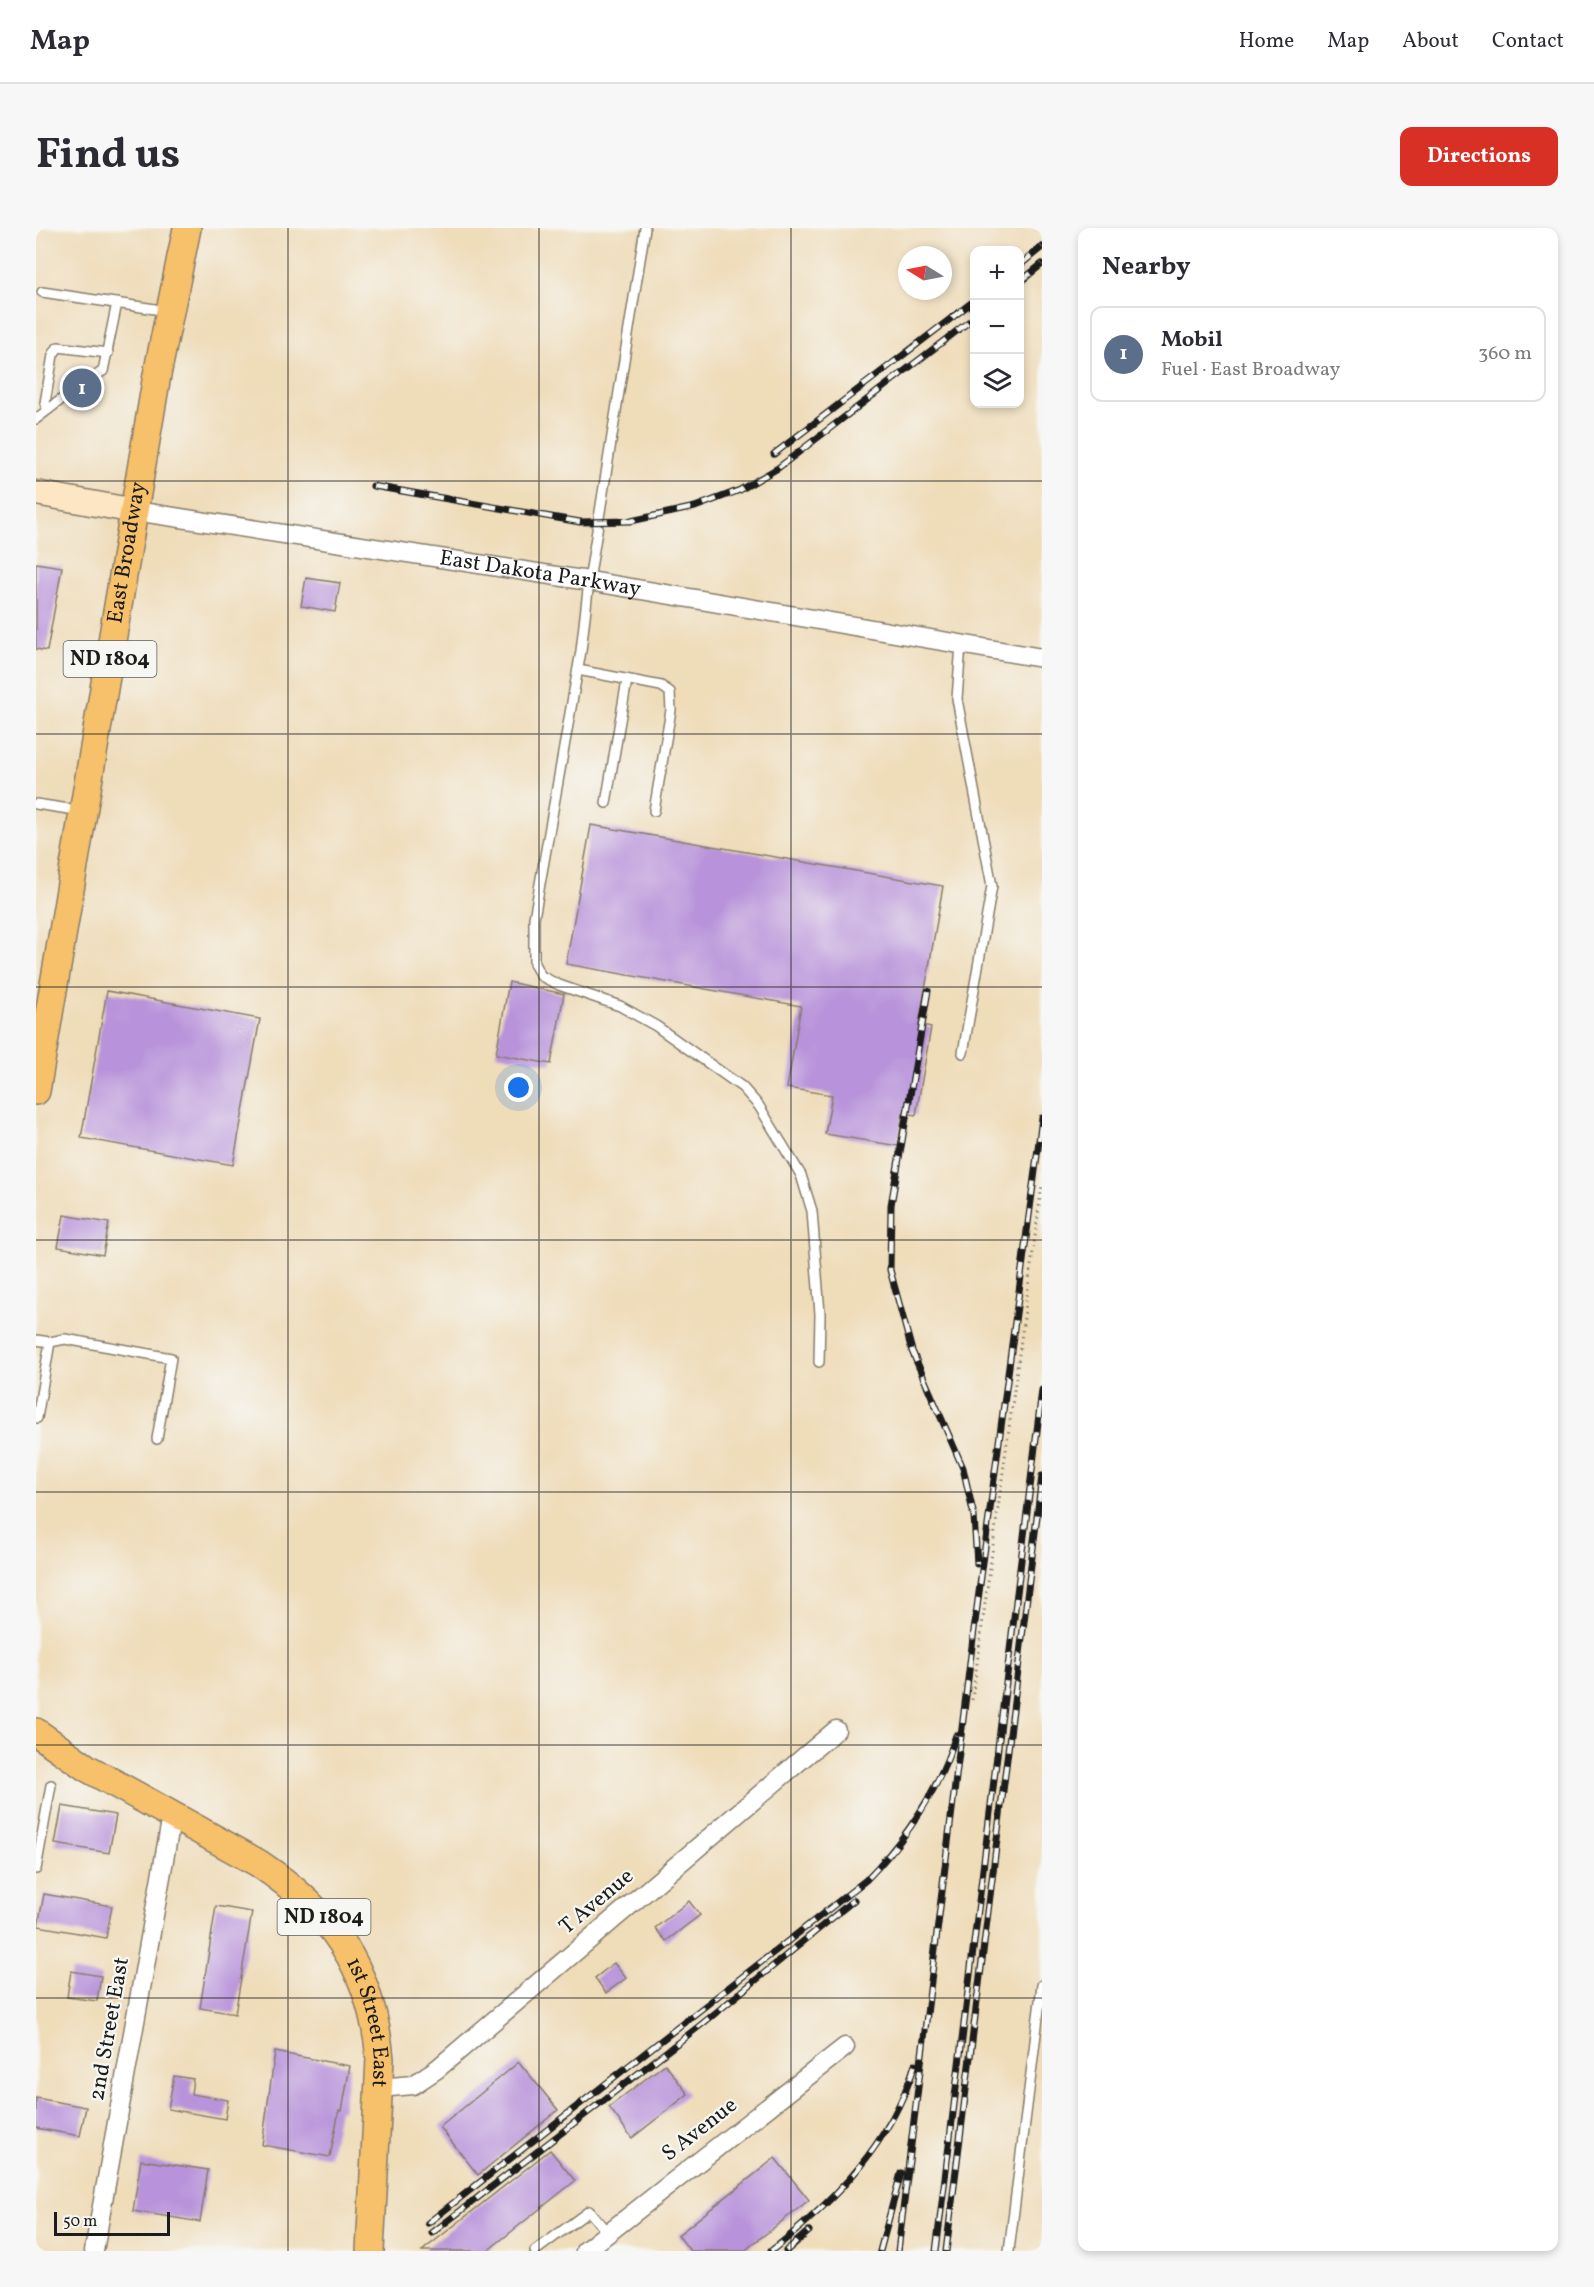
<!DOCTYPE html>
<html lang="en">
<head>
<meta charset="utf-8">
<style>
  :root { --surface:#fff; --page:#f7f7f7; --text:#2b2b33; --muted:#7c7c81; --line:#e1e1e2; --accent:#d93025 }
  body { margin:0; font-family:Vollkorn,serif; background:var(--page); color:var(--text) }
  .controls { position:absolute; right:18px; top:18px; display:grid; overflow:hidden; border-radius:12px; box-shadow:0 3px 9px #0003 }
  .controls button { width:54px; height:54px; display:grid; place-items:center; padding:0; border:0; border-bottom:2px solid var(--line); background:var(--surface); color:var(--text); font:30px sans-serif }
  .compass { position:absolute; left:862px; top:18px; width:54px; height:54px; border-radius:50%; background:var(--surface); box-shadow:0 3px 9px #0003; rotate:280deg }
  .scale { position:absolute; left:18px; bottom:15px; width:116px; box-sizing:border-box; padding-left:6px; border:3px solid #1c1c1c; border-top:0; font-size:16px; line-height:21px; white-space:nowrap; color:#1c1c1c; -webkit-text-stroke:4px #f6f6f2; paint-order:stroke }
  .you { position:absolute; left:483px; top:860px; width:21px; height:21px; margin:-15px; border:4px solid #fff; border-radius:50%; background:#1a73e8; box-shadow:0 0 0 9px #1a73e833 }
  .badge { display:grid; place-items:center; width:39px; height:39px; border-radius:50%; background:var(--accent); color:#fff; font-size:20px; font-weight:700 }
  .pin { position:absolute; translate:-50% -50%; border:3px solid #fff; box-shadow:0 2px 6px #0006 }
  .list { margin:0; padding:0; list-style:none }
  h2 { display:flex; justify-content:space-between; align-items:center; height:78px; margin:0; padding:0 24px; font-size:26px }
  h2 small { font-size:20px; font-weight:400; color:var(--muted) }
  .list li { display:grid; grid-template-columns:39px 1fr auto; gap:18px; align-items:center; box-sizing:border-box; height:96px; margin:0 12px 12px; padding:0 12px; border:2px solid var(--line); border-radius:12px }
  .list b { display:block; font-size:22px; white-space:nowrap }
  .list p { margin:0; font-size:20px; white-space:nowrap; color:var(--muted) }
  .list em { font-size:20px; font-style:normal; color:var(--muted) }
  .icon { flex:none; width:33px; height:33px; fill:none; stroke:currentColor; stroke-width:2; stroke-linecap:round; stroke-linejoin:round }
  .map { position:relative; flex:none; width:1006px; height:2023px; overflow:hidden; border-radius:12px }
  header { display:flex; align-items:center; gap:36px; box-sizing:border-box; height:84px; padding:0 30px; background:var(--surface); border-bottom:2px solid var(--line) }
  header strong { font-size:28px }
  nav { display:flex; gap:33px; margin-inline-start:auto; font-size:21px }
  .intro { display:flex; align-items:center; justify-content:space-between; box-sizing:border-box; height:144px; padding:0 36px }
  h1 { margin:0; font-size:42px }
  .button { padding:15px 27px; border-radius:12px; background:var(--accent); color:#fff; font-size:21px; font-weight:700 }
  main { display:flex; gap:36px; padding:0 36px }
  aside { flex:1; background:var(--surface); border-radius:12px; box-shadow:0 3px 9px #0003 }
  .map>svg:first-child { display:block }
  .building { fill:#b892da }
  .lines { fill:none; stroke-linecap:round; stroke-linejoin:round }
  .service-casing { stroke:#867c6a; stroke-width:12 }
  .minor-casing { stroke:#867c6a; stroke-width:21 }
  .secondary-casing { stroke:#867c6a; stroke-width:27 }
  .primary-casing { stroke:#867c6a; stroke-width:30 }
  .path { stroke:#867c6a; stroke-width:3; stroke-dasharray:1.5 4.5; stroke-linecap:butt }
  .service { stroke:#fff; stroke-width:9 }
  .minor { stroke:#fff; stroke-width:18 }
  .secondary { stroke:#fce6c4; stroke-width:24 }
  .primary { stroke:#f7c06b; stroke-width:27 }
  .rail-casing { stroke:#1c1c1c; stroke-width:7 }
  .rail { stroke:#f6f6f2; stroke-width:4.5; stroke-dasharray:14; stroke-linecap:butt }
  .grid { fill:none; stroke:#1c1c1c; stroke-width:1.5; stroke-opacity:0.55 }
  .labels { text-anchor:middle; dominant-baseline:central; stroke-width:4.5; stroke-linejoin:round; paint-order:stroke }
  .shield { fill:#f6f6f2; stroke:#5d5d5c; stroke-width:1.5 }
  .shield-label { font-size:21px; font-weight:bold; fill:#1c1c1c }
  .street-label { font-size:22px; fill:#1c1c1c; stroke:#f6f6f2 }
</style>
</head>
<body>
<header>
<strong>Map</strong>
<nav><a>Home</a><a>Map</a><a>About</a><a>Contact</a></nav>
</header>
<div class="intro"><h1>Find us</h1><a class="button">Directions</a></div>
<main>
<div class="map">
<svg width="1006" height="2023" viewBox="0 0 1006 2023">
  <rect width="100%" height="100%" fill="#f6f6f2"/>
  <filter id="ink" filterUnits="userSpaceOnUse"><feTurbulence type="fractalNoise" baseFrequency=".0167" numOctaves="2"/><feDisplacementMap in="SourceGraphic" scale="12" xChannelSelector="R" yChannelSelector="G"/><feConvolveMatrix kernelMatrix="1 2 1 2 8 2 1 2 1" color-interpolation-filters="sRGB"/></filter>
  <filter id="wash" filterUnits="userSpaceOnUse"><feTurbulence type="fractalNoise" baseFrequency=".008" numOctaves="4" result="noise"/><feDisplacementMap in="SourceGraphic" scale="24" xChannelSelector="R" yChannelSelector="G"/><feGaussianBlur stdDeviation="1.35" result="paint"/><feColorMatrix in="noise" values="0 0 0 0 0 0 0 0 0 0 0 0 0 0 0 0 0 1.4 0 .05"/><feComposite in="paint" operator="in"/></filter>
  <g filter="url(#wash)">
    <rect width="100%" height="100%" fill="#efdcb9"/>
    <g id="blocks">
      <g class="building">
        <polygon points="0,335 26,339 11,423 0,421"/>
        <polygon points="270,350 304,355 299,384 265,378"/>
        <polygon points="555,597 907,658 883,796 895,799 880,887 867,885 862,918 789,906 796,867 751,860 765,778 530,736"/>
        <polygon points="473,754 528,766 515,836 460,826"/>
        <polygon points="71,763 224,791 197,937 45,910"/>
        <polygon points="28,987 73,995 67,1027 22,1019"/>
        <polygon points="26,1578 80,1587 73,1625 19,1616"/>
        <polygon points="8,1666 76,1678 70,1710 2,1698"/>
        <polygon points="653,1673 664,1687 630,1713 619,1700"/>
        <polygon points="180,1678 216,1684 199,1786 164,1780"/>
        <polygon points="578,1735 590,1750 570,1765 559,1750"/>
        <polygon points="35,1743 65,1748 61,1773 31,1769"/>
        <polygon points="239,1824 314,1838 306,1883 303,1882 294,1929 226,1917"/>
        <polygon points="483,1834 522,1882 442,1947 404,1899"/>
        <polygon points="629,1836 652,1866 596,1910 573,1879"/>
        <polygon points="138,1848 157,1851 155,1866 192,1872 189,1891 132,1881"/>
        <polygon points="0,1870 50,1879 44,1908 0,1900"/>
        <polygon points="514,1922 539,1953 451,2023 386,2023"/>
        <polygon points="739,1930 773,1972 708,2023 654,2023 642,2007"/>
        <polygon points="105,1932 172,1942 164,1994 97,1983"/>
      </g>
    </g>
  </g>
  <g filter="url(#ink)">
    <use href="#blocks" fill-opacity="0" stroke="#867c6a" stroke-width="1.5"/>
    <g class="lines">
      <g class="service-casing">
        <g id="service">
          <polyline points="609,0 553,353 545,423 498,690 498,736 505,748 523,757 584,778 620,798 706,859 723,878 765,947 776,983 784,1086 783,1134"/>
          <polyline points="6,64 132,83"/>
          <polyline points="53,152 67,143 81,75"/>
          <polyline points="12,181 9,175 17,127 22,119 72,125"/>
          <polyline points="0,191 39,161"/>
          <polyline points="925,416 921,471 956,658 927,825"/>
          <polyline points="542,442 625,458 634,464 635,482 618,583"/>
          <polyline points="570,575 591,452"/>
          <polyline points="0,576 46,583"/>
          <polyline points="0,1112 14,1114 29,1111 135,1130 121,1211"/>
          <polyline points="1,1190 14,1114"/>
          <polyline points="0,1641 15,1557"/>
          <polyline points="499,2023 553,1983 572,2005"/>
          <polyline points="973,2023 1006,1757"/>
        </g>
      </g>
      <g class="minor-casing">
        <g id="minor">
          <path id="s1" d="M99 283 553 353 1006 430"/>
          <polyline points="343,1860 377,1857 401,1841 800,1502"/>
          <polyline points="58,2023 136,1587"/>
          <polyline points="549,2023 809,1819"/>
        </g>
      </g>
      <g class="secondary-casing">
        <polyline id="secondary" points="0,265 99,283"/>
      </g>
      <g class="primary-casing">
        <g id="primary">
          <path id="s2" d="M0 863 121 147 151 0"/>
          <path id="s3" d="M0 1504 51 1540 222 1635C296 1684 336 1741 344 1831L334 2023"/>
        </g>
      </g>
      <polyline class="path" points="936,1472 1006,957"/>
      <use href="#service" class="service"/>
      <use href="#minor" class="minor"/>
      <use href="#secondary" class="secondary"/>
      <use href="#primary" class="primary"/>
      <g class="rail-casing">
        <g id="rail">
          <polyline points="984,37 1006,19"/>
          <polyline points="984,54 1006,36"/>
          <polyline points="738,226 939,72"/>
          <polyline points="337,258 544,294 595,293 659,279 704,262 742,240 939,89"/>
          <polyline points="892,763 855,977 854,1042 876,1123 927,1240 938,1288 941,1336"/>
          <path d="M392 1995 830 1652C871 1610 902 1564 920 1507"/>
          <polyline points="396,2005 666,1796 818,1672"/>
          <path d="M735 2023C799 1973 855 1916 879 1836"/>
          <polyline points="750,2023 773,2003"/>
          <polyline points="844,2023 865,1945"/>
          <polyline points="862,2023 938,1402 1006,890"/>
          <polyline points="900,2023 1006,1162"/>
          <polyline points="910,2023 1006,1248"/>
        </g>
      </g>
      <use href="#rail" class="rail"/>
    </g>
  </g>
  <path class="grid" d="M252 0V2023M503 0V2023M755 0V2023M0 253H1006M0 506H1006M0 759H1006M0 1012H1006M0 1264H1006M0 1517H1006M0 1770H1006"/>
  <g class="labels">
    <g class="shield">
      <rect x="27.5" y="413" width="93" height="36" rx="4.5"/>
      <rect x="241.5" y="1671" width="93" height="36" rx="4.5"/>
    </g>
    <g class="shield-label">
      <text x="74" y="431">ND 1804</text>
      <text x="288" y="1689">ND 1804</text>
    </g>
    <g class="street-label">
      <text stroke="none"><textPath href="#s2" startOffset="546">East Broadway</textPath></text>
      <text stroke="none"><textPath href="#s1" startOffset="410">East Dakota Parkway</textPath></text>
      <text transform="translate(561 1674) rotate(-40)">T Avenue</text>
      <text stroke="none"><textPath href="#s3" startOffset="460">1st Street East</textPath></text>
      <text transform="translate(74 1801) rotate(-80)">2nd Street East</text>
      <text transform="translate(664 1902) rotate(-38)">S Avenue</text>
    </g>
  </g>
</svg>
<div class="controls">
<button>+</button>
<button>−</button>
<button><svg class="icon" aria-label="layers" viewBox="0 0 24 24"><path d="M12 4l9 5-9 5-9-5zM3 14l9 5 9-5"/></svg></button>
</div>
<svg class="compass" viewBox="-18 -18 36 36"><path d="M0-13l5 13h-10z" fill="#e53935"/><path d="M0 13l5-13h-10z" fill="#7c7c81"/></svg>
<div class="scale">50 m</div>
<div class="you"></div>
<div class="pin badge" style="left:46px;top:160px;background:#5c6f8a">1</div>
</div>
<aside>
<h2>Nearby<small></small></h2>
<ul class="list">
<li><span class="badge" style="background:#5c6f8a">1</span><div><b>Mobil</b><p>Fuel · East Broadway</p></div><em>360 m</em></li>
</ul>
</aside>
</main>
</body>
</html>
